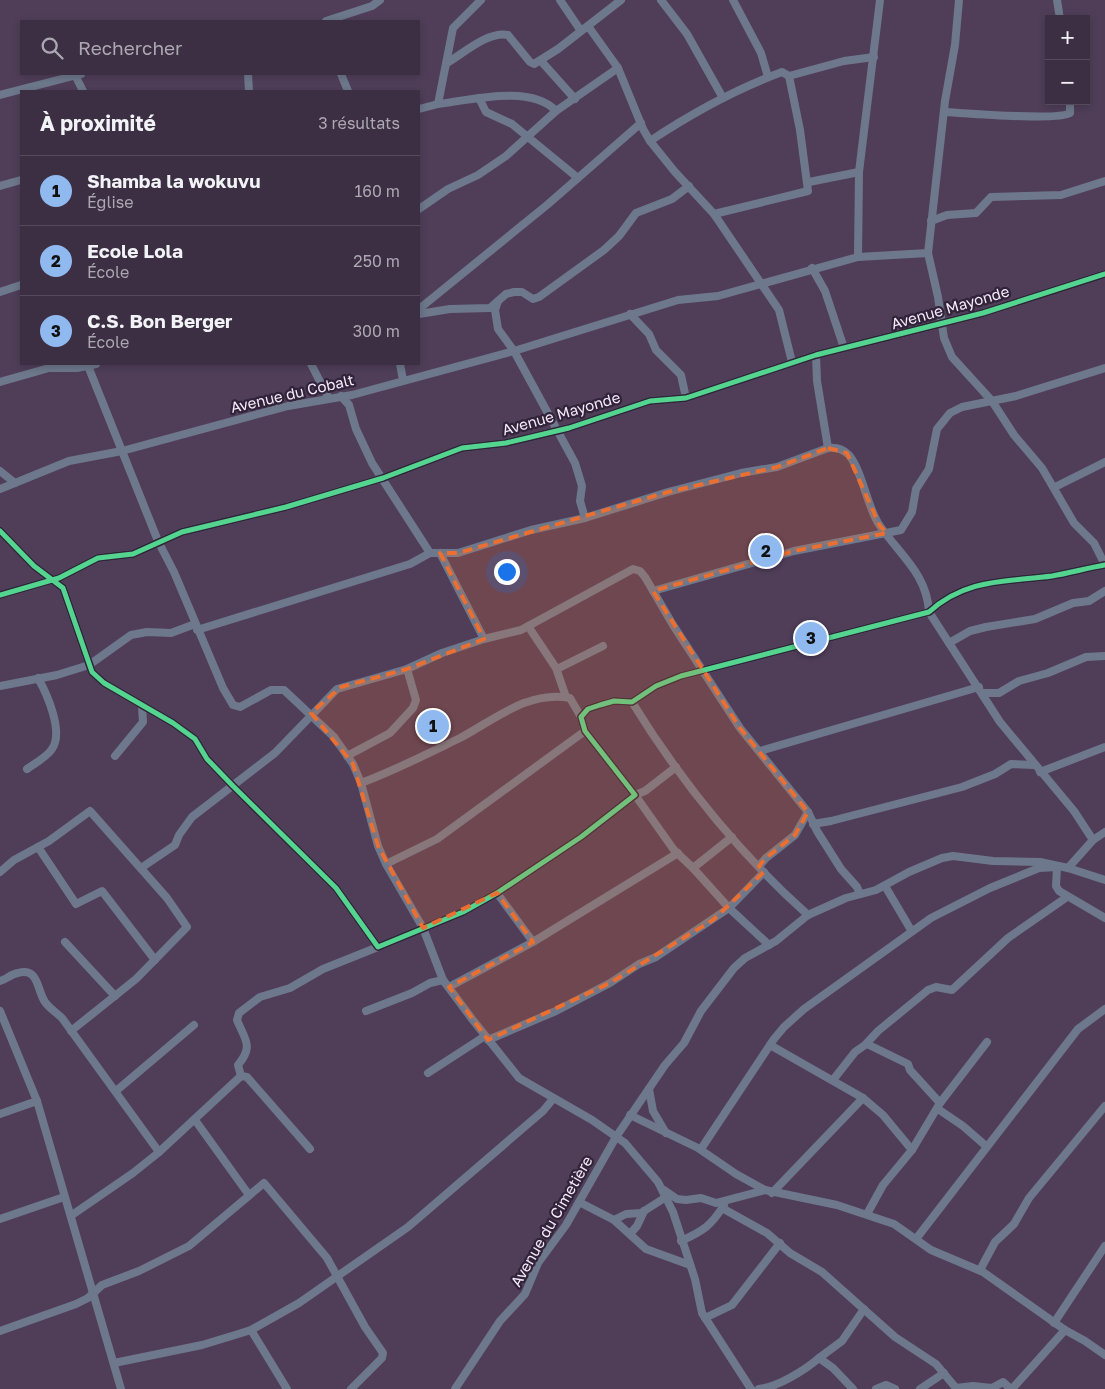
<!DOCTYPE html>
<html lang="fr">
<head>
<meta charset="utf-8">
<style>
  :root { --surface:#3c2e43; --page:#43364a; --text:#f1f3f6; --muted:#aca8b2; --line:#554a5c; --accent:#90b9f0 }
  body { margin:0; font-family:"Golos Text",sans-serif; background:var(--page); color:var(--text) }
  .controls { position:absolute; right:15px; top:15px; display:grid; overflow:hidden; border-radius:0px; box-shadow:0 2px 8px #0003 }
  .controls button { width:45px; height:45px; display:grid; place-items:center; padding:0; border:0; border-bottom:1px solid var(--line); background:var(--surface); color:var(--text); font:25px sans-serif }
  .you { position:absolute; left:506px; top:571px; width:18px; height:18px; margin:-12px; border:4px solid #fff; border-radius:50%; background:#1a73e8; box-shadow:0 0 0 8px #1a73e833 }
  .badge { display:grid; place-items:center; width:32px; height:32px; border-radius:50%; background:var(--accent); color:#111; font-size:16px; font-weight:700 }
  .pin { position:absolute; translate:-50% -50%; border:2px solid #fff; box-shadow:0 1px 5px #0006 }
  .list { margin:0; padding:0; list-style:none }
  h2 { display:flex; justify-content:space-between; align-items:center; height:65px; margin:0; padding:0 20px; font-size:21px }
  h2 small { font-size:16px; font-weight:400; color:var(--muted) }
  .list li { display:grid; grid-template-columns:32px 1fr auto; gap:15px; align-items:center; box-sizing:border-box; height:70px; padding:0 20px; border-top:1px solid var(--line) }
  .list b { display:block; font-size:19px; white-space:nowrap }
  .list p { margin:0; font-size:16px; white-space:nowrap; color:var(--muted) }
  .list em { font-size:16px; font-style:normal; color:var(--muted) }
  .icon { flex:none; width:28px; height:28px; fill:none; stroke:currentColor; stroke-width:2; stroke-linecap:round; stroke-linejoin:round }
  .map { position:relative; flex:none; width:1105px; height:1389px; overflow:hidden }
  .search { position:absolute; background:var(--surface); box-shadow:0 2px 8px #0003; left:20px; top:20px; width:400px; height:55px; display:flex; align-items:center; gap:12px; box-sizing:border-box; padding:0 18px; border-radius:0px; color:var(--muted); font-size:19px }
  .panel { position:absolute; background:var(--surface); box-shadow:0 2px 8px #0003; left:20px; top:90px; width:400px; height:275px; border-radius:0px }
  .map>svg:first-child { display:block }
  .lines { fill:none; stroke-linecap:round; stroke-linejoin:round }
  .street { stroke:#6e788c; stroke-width:8 }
  .cycleway-casing { stroke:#312339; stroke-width:8 }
  .cycleway { stroke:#53d58f; stroke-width:5 }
  .marked { fill:#ea6f30; fill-opacity:0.2; stroke:#ea6f30; stroke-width:4; stroke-dasharray:10 6; stroke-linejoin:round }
  .labels { text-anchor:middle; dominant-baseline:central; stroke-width:4.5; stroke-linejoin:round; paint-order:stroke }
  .street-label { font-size:15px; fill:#f5e9fb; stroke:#312339 }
</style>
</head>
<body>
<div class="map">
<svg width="1105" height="1389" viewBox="0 0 1105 1389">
  <rect width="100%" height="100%" fill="#503e59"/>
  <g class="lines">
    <g class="street">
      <polyline points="560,0 581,31"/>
      <polyline points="661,0 687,34 723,98"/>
      <polyline points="733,0 761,53 768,77"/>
      <polyline points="959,0 955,45 945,101 928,253 938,297 944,338 952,357 992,401 1014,435 1042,468 1074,523 1094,543 1105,565"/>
      <polyline points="1057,0 1060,19"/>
      <polyline points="326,21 372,6 380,0"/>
      <polyline points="588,26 618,68 643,129 650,141 675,172 714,214 779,310 792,362"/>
      <polyline points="541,61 575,99"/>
      <path d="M447 63C464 53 488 31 508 35L530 62 534 64 558 49 621 0"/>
      <polyline points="248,74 249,91"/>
      <polyline points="341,74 348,91"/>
      <polyline points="75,75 83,91"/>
      <polyline points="789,76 844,61 874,57"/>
      <polyline points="0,95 81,74"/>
      <polyline points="479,98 486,112 512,124 578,178"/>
      <path d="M438 104C470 100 532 84 556 111"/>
      <polyline points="419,109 438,104 453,28 481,0"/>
      <path d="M944 112C964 113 1058 121 1070 113V101"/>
      <path d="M650 141C692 113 736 89 782 72L789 76 800 130 808 191 714 214"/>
      <polyline points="809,182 859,172"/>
      <polyline points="0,186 21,180"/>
      <polyline points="419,209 448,189 478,175 506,156 556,111 618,68"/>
      <polyline points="931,221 947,215 976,213 991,197 1061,195 1105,181"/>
      <polyline points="858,257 859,172 880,0"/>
      <polyline points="812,268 825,291 844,348"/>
      <polyline points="0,292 21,285"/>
      <polyline points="498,301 495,310 498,329 514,351 575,463 582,486 580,501 585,518"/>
      <polyline points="419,309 547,205 641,123"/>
      <polyline points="419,314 450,309 490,308 506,294 514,292 522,292 533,299 539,297 604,250 619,236 636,213 672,199 689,186"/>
      <polyline points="630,314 649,334 656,350 681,375 686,398"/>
      <polyline points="816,355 817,381 828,448"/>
      <polyline points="311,364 328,397"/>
      <polyline points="400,364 403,380"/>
      <polyline points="88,366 158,541 174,572 223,688 233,705 240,707 271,690 284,690 334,737 353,764 361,783 378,846 386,864 423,928 443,980 472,1019 519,1078 592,1120 625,1143 658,1182 673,1212 695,1279 702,1313 751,1389"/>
      <polyline points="0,382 49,368 77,368 96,364"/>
      <polyline points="341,396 349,405 356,429 372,463 430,553"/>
      <polyline points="0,471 15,483"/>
      <polyline points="1055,487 1105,462"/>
      <polyline points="0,489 69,461 122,451 288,406 352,395 514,351 678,300 718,296 858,257 928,253"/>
      <path d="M0 531 34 566 63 588 92 672 104 683 173 723 195 739 207 759 233 786 336 888 378 947 463 912 497 893 581 837 635 795 585 731 581 717 588 709 600 705 614 701 632 702 656 686 681 676 929 612C966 578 1007 582 1052 576 1070 573 1087 568 1105 565"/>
      <polyline points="440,553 484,639"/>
      <polyline points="653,591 794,551 901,530 912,512 916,489 929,469 937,429 950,413 962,407 1016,396 1105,368"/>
      <polyline points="0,595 59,578 98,558 133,554 182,532 286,507 383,478 462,448 506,443 569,428 650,401 686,398 816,355 983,313 1105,274"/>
      <polyline points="528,626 556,668 566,697"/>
      <path d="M197 630 410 564 430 553H458L531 530 585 518 668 492 741 473 777 467 828 448C836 447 843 449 849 455 863 472 867 508 880 526 900 555 927 574 929 612L1000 722 1074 811 1093 840"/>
      <polyline points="949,643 970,631 986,627 1035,619 1073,603 1089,601 1105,591"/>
      <polyline points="557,669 603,646"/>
      <polyline points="0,686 57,675 89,665 131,635 147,632 171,633 195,624"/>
      <polyline points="983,693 999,693 1019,681 1048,673 1086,657 1105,656"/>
      <path d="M632 702C680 780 740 854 808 915"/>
      <polyline points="760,751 979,687"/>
      <polyline points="115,756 143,722 142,706"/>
      <polyline points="347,756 390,733 413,708 416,700 407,669"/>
      <polyline points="676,767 645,791 635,795 674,850 693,868 732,837"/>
      <path d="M27 769C35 763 47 757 52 749 64 732 47 694 38 678"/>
      <polyline points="1040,772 1105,747"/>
      <path d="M361 783C396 770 427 754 460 738 494 720 528 690 570 698L581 717"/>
      <polyline points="813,824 831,821 962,787 995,774 1011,764 1034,765"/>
      <polyline points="38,847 76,904 102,891 155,960"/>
      <polyline points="386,864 437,839 585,731"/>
      <polyline points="759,866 766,858 795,835 808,812"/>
      <polyline points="141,868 175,845 179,835 192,817 275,753 337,689 407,669 442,653 484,639 521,630 633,569 640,571 645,577 673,625 740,728 808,812 817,831 841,869 857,887 860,894"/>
      <polyline points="693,868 729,908 769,945"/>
      <polyline points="1068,868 1093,840 1105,832"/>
      <polyline points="0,872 14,860 49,841 90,811 167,898 187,927 136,979 71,1031"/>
      <polyline points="885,886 911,930"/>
      <polyline points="65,942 115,996"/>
      <polyline points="533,942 678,853"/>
      <path d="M0 981C7 979 11 974 18 973 39 967 37 991 45 1002 49 1008 57 1013 62 1018L159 1152"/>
      <polyline points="449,987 533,942 497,893"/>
      <polyline points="0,1011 37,1101 121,1389"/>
      <polyline points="366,1011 412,993 430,983 443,980"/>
      <polyline points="488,1040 556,1011 610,983 639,964 656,957 729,908 764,872"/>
      <polyline points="867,1044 908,1064 910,1070 940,1103"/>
      <polyline points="770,1045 863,1098 883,1115 912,1150"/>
      <polyline points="428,1073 485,1036"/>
      <path d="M241 1076 238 1065C254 1046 245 1040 237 1020L239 1013 260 997 290 988 323 969 378 947"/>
      <polyline points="241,1076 247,1077 310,1149"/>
      <polyline points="833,1080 855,1052 865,1045 878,1031 928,990 936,987 952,990 1008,938 1067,897"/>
      <polyline points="649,1089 653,1111 666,1133"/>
      <polyline points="116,1091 194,1025"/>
      <polyline points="938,1109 963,1126 986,1146"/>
      <polyline points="0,1114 37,1101"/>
      <polyline points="630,1115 698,1148 736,1174 765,1190 837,1205 894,1224 931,1250 983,1272 1065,1330 1085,1341 1105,1355"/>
      <polyline points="195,1120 249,1195"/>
      <polyline points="701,1149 774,1039 784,1027 804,1009 931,918 990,888 1039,868 1057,867 1056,886 1059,891 1105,918"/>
      <polyline points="664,1190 677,1199 686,1200 701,1198 716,1203 765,1190"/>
      <polyline points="772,1193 863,1098"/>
      <polyline points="579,1202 614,1220 626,1214 641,1213 666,1197"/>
      <polyline points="722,1208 767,1233 790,1253 822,1272 895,1337 936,1364 956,1388 973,1386 992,1388 1003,1382 1011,1389"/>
      <polyline points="867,1214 883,1185 912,1150 940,1103 987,1042"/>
      <polyline points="72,1215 133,1173 158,1153 241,1076"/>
      <polyline points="0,1219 64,1197"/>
      <polyline points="614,1220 646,1249 690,1265"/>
      <polyline points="630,1234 637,1226 644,1211"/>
      <polyline points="916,1239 1078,1029 1105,1009"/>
      <path d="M681 1241C703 1231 711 1226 724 1205"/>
      <polyline points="980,1270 995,1242 1014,1224 1029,1198 1105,1106"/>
      <polyline points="705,1318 732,1305 780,1243"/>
      <polyline points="1054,1323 1105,1246"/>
      <polyline points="251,1330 287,1389"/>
      <polyline points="0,1331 76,1304 88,1298 102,1285 139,1271 189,1246 264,1183 327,1258 365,1327 383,1353 382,1358 351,1389"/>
      <polyline points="819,1358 842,1341 864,1309"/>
      <polyline points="114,1363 202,1345 235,1335 251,1330 299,1303 408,1227 543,1111 553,1099"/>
      <polyline points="455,1389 500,1321 525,1294 538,1263 566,1225 616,1137 665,1065 684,1043 701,1011 734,968 745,958 776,941 808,915 846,898 876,890 909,872 942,858 953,856 993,861 1040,862 1068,868 1105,880"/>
      <path d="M759 1389C778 1387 805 1370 819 1358L833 1368 853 1389"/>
      <polyline points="876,1389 886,1385 895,1389"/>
      <polyline points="920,1389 944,1373"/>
      <polyline points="1012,1389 1065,1330"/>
    </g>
    <g class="cycleway-casing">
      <g id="cycleway">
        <path d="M0 531 34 566 63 588 92 672 104 683 173 723 195 739 207 759 233 786 336 888 378 947 463 912 497 893 581 837 635 795 585 731 581 717 588 709 600 705 614 701 632 702 656 686 681 676 929 612C966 578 1007 582 1052 576 1070 573 1087 568 1105 565"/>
        <polyline points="0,595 59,578 98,558 133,554 182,532 286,507 383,478 462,448 506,443 569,428 650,401 686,398 816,355 983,313 1105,274"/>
      </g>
    </g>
    <use href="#cycleway" class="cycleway"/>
  </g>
  <path class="marked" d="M828 448 847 453 880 526 887 533 794 551 653 591 740 728 808 812 795 835 766 858 759 866 764 872 713 920 610 983 488 1040 449 987 533 942 497 893 423 928 378 846 353 764 311 713 341 687 407 669 484 639 440 553H458L668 492 777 467Z"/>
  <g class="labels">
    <g class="street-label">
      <text transform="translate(950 307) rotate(-16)">Avenue Mayonde</text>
      <text transform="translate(292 393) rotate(-13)">Avenue du Cobalt</text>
      <text transform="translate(561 413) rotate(-16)">Avenue Mayonde</text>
      <text transform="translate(551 1221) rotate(-60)">Avenue du Cimetière</text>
    </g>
  </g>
</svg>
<div class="controls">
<button>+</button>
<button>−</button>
</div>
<div class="you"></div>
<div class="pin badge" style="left:433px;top:726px">1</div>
<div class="pin badge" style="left:766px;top:551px">2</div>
<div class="pin badge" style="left:811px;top:638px">3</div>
<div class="search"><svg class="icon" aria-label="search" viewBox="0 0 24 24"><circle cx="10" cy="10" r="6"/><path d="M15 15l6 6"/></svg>Rechercher</div>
<section class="panel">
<h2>À proximité<small>3 résultats</small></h2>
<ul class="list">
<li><span class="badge">1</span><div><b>Shamba la wokuvu</b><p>Église</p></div><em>160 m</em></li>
<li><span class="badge">2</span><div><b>Ecole Lola</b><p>École</p></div><em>250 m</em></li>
<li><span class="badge">3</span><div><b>C.S. Bon Berger</b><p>École</p></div><em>300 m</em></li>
</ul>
</section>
</div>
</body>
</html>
